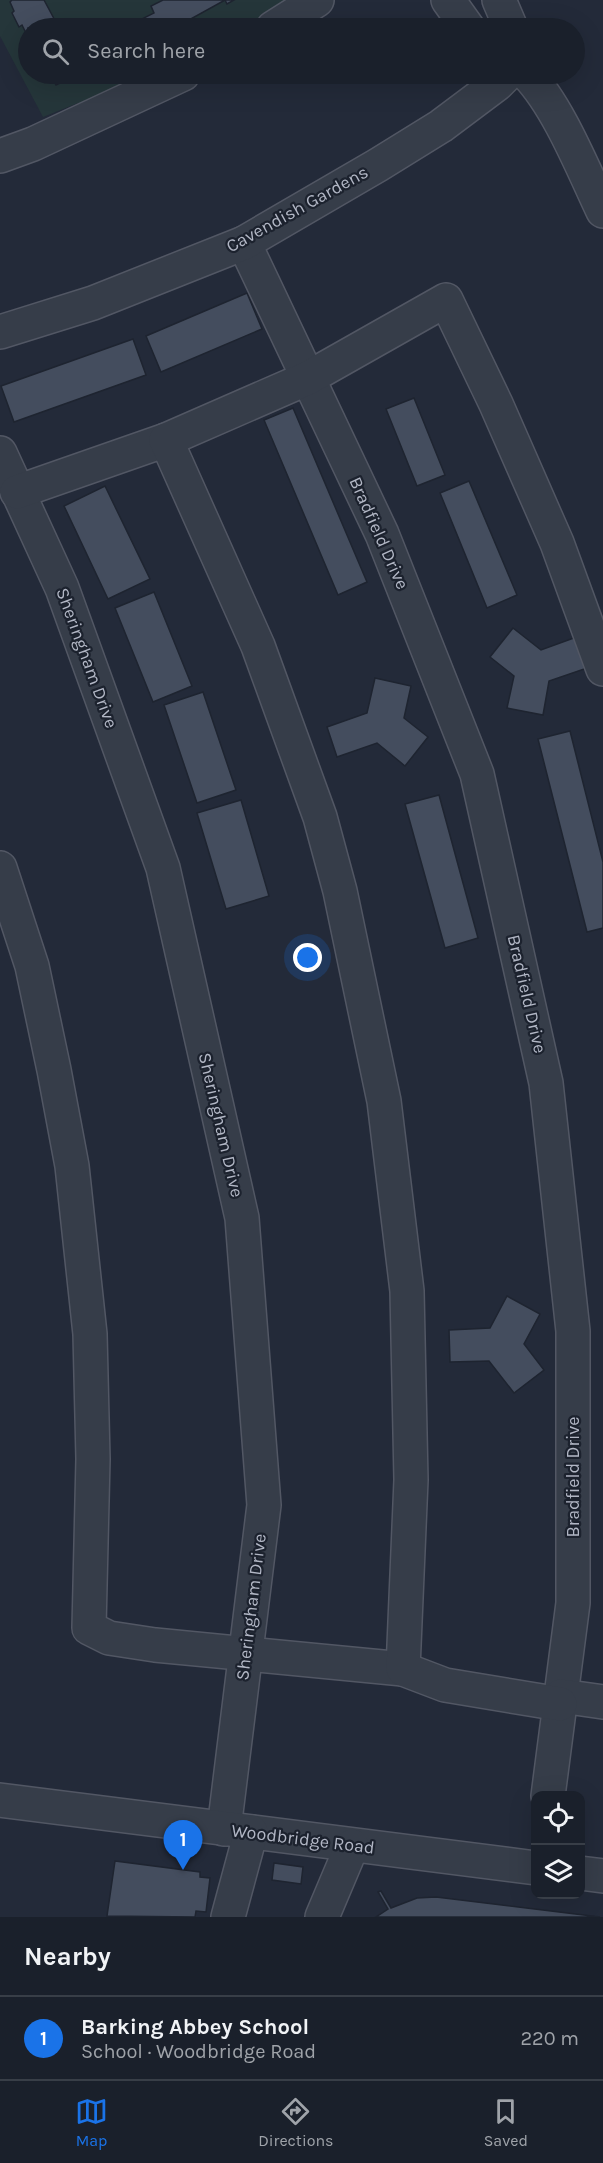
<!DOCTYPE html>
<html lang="en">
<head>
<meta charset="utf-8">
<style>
  :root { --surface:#1a202b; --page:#232833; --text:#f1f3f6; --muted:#9fa3a9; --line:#383e47; --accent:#1a73e8 }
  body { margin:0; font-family:Karla,sans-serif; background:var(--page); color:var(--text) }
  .controls { position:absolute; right:18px; bottom:18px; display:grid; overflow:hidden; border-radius:12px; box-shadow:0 6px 24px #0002 }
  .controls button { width:54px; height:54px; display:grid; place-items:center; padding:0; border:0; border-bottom:2px solid var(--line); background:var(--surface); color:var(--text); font:30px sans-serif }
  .you { position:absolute; left:308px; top:958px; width:21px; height:21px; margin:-15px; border:4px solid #fff; border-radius:50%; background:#1a73e8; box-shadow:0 0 0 9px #1a73e833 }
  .badge { display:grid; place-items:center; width:39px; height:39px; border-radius:50%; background:var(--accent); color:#fff; font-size:20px; font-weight:700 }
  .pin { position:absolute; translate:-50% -50px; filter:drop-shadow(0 2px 3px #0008) }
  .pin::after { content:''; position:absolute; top:32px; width:21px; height:18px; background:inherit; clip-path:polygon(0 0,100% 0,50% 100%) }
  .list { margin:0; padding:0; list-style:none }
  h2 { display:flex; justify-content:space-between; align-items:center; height:78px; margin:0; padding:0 24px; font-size:26px }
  h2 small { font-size:20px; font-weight:400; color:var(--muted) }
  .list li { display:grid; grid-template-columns:39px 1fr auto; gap:18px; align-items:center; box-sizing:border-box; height:84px; padding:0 24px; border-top:2px solid var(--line) }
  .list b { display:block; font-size:22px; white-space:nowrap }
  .list p { margin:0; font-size:20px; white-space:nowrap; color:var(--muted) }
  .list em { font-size:20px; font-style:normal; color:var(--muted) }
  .icon { flex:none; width:33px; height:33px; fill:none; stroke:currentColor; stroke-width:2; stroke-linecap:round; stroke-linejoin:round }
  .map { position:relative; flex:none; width:603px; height:1917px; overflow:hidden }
  .search { position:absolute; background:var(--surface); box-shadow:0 6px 24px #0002; left:18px; right:18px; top:18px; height:66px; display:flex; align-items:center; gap:15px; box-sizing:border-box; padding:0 21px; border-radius:33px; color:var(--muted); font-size:22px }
  .sheet { height:162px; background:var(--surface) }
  nav { display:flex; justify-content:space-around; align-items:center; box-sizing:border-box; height:84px; border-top:2px solid var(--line); background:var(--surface); font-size:16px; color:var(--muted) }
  nav a { display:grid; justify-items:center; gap:3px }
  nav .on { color:var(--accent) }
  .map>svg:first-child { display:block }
  .green { fill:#25363a }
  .building { fill:#444d5e; stroke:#1e2430; stroke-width:1.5 }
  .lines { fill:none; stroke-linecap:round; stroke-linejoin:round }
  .minor-casing { stroke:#525764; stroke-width:36 }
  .minor { stroke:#363d49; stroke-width:33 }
  .labels { text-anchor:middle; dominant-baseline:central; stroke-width:4.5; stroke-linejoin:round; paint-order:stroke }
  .street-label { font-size:18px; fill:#b2b7c5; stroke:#1c222e }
</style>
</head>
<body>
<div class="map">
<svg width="603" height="1917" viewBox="0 0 603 1917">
  <rect width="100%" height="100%" fill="#232a39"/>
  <polygon class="green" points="0,0 300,0 256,28 28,28 28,74 164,74 90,108 78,103 43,117 0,36"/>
  <g class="building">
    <polygon points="12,0 44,0 59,28 28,28 28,37 22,25 19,27 12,13 14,11 10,2"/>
    <polygon points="163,0 234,0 227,4 225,0 187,21 189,24 181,28 124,28 154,13 151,6"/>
    <polygon points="50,74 78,74 56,85"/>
    <polygon points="247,293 262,329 161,372 146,336"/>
    <polygon points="133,339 146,375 14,422 1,386"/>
    <polygon points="414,398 445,475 417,486 386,409"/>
    <polygon points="293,408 367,582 338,595 264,420"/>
    <polygon points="469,481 517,595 487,608 440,493"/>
    <polygon points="105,486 150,579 108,599 64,506"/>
    <polygon points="154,592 192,686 153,702 115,608"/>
    <polygon points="513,628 541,650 582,635 593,666 549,681 543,715 507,708 514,676 490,657"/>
    <polygon points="375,678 411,686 404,718 428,737 405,766 377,743 337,757 327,727 367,713"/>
    <polygon points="203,692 236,790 197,803 164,705"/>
    <polygon points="570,731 603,862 603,928 587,932 538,739"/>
    <polygon points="439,795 478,938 445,948 405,804"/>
    <polygon points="241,800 269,896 226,909 197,813"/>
    <polygon points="507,1296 540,1314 524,1344 544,1370 514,1393 489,1361 450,1362 449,1330 490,1328"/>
    <polygon points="115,1861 200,1872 200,1877 210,1878 206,1912 196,1911 195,1917 107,1916"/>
    <polygon points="274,1863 303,1867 301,1884 272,1880"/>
    <polygon points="381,1891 391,1908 417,1898 436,1897 600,1917 376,1917 388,1909 378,1892"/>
  </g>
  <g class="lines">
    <g class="minor-casing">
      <g id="minor">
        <polyline points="448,0 468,28"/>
        <polyline points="499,0 511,28"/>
        <polyline points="273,28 317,0"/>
        <path d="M527 74C558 106 583 169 603 211"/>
        <polyline points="0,156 33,144 183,74"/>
        <polyline points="244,243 382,534 477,774 546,1083 573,1331 573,1603 548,1796"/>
        <polyline points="0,332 93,303 244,243 378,165 441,126 497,84 507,74"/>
        <polyline points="0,453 62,588 163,868 242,1218 264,1505 224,1829"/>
        <polyline points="17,492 166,440"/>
        <polyline points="0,868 32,966 54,1070 72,1166 90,1334 93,1459 89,1628 109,1638 155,1645 403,1669"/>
        <polyline points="561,1696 603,1702"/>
        <polyline points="560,1704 445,1685 403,1669 411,1480 407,1291 384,1101 340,891 320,817 258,646 166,440 308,378 446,300 496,404 557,543 603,669"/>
        <polyline points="0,1800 536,1868"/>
        <polyline points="580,1873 603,1876"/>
        <polyline points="228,1917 251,1832"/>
        <polyline points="322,1917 352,1846"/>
      </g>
    </g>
    <use href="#minor" class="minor"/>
  </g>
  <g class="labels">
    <g class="street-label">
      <text transform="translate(297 209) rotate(-29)">Cavendish Gardens</text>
      <text transform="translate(379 533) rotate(66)">Bradfield Drive</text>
      <text transform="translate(87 658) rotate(70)">Sheringham Drive</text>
      <text transform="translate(527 994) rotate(77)">Bradfield Drive</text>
      <text transform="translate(221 1125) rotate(77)">Sheringham Drive</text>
      <text transform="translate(573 1477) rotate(-90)">Bradfield Drive</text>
      <text transform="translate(251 1607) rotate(-83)">Sheringham Drive</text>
      <text transform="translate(303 1839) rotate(7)">Woodbridge Road</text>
    </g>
  </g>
</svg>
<div class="controls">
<button><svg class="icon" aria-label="locate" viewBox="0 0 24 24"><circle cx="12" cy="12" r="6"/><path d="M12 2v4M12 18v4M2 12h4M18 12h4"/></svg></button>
<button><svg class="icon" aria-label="layers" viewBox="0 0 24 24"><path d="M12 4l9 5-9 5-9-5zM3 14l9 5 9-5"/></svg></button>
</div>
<div class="you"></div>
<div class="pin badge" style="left:183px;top:1870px">1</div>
<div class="search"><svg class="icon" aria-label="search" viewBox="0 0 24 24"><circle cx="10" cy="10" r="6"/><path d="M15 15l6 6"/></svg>Search here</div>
</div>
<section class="sheet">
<h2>Nearby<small></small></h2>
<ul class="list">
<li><span class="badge">1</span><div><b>Barking Abbey School</b><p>School · Woodbridge Road</p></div><em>220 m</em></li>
</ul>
</section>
<nav>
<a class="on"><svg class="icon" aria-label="map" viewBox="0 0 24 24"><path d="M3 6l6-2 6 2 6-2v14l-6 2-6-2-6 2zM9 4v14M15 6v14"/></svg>Map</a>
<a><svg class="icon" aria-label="directions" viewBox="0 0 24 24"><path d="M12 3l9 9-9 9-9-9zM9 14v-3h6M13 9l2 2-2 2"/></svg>Directions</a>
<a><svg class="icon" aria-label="saved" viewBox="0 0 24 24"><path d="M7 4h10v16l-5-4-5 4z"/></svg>Saved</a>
</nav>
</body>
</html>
